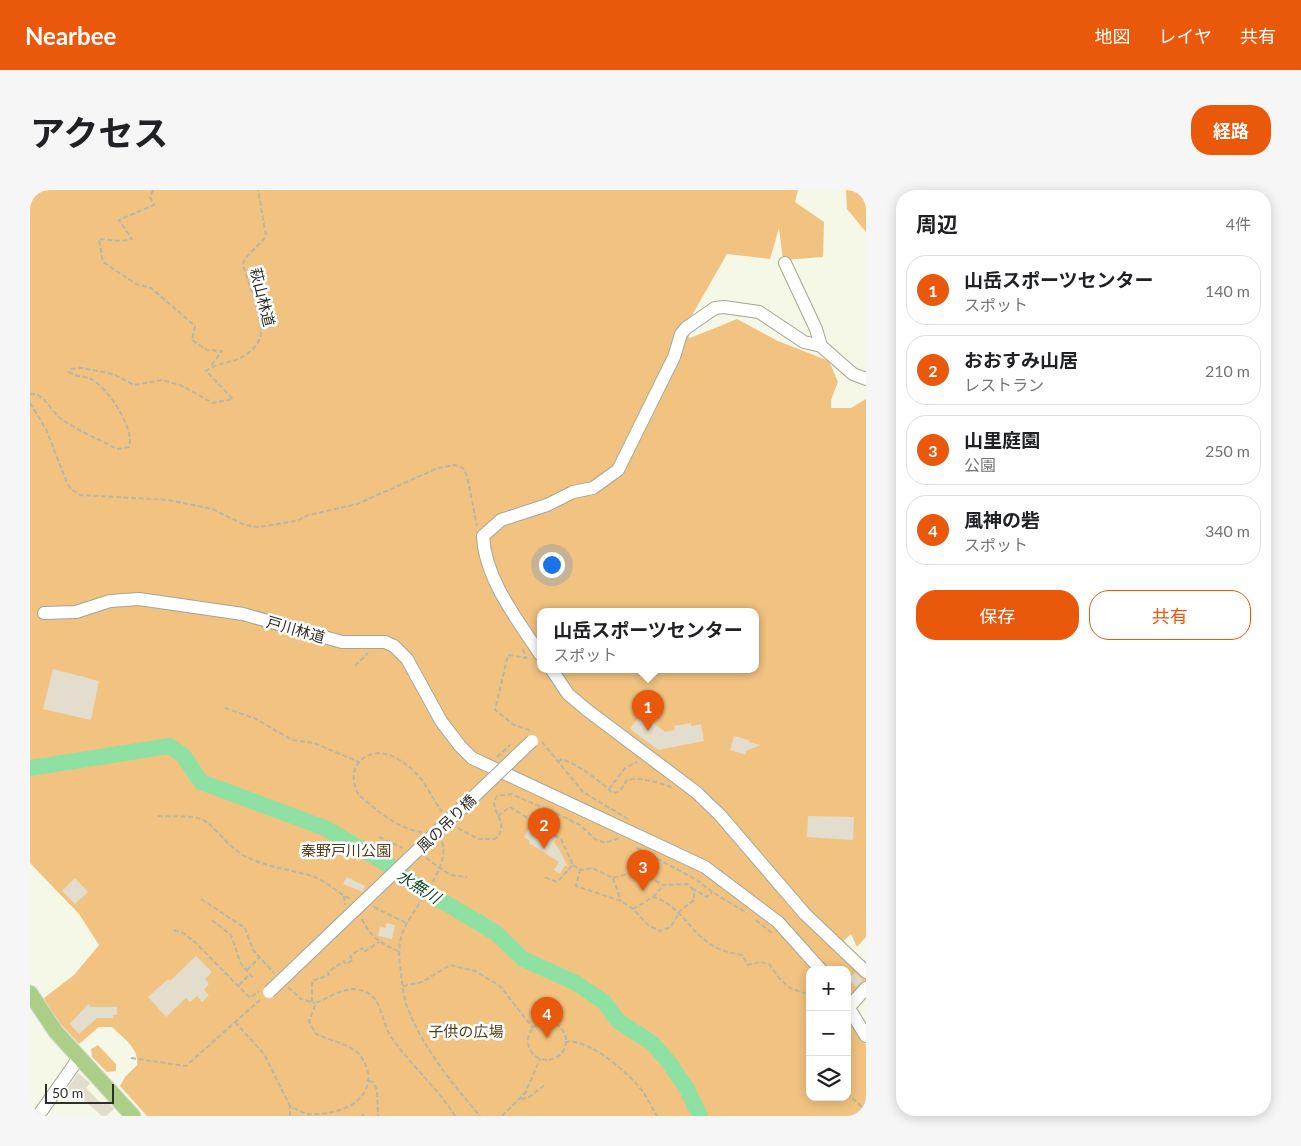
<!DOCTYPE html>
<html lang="ja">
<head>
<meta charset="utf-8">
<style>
  :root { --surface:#fff; --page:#f6f6f6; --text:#202124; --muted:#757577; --line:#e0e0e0; --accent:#ea580c }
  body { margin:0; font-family:Lato,"Noto Sans JP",sans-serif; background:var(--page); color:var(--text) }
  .controls { position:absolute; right:15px; bottom:15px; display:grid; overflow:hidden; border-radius:10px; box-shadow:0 2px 12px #0003 }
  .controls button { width:45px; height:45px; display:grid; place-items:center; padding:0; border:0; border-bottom:1px solid var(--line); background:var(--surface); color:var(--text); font:25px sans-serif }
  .scale { position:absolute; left:15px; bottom:12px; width:69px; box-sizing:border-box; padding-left:5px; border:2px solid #2e2f28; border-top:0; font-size:14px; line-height:18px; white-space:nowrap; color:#2e2f28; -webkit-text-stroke:4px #fff; paint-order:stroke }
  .you { position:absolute; left:521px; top:374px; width:18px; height:18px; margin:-12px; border:4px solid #fff; border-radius:50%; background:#1a73e8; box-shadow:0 0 0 8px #1a73e833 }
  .badge { display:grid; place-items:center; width:32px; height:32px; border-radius:50%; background:var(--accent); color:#fff; font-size:16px; font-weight:700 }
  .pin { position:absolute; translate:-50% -41px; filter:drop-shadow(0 1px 2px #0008) }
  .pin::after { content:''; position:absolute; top:26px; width:18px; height:15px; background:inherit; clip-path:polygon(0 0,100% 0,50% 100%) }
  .popup { position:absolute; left:507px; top:418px; width:222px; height:65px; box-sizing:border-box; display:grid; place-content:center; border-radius:10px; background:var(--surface); filter:drop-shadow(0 1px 4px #0005); font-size:16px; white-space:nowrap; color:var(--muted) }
  .popup b { font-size:19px; color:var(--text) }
  .popup::after { content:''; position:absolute; left:50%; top:100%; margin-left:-10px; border:10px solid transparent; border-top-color:var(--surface) }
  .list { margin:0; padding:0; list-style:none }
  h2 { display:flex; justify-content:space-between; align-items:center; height:65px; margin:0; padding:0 20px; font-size:21px }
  h2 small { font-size:16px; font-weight:400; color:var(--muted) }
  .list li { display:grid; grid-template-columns:32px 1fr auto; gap:15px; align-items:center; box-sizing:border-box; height:70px; margin:0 10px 10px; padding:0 10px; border:1px solid var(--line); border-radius:20px }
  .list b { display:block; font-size:19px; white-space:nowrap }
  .list p { margin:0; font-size:16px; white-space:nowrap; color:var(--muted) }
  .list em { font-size:16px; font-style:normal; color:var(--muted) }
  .actions { display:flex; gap:10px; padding:15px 20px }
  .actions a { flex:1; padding:11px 0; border:1px solid var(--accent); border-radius:20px; text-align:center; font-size:18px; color:var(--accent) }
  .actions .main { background:var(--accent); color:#fff }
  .icon { flex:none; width:28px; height:28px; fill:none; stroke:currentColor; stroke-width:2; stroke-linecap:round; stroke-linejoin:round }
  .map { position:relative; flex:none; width:836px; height:926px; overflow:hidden; border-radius:20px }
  header { display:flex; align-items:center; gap:30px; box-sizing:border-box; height:70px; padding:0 25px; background:var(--accent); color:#fff }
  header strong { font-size:24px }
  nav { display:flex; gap:28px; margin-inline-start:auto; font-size:18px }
  .intro { display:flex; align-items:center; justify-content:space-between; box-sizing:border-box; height:120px; padding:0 30px }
  h1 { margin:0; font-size:35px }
  .button { padding:12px 22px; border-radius:20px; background:var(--accent); color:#fff; font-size:18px; font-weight:700 }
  main { display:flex; gap:30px; padding:0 30px }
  aside { flex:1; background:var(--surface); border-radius:20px; box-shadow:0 2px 12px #0003 }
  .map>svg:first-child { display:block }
  .green { fill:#f2c380; fill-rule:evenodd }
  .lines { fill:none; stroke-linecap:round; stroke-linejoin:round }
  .river { stroke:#8ee1a2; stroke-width:16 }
  .building { fill:#e2ddcd }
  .minor-casing { stroke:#a3a696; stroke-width:14 }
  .major-casing { stroke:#d9dad8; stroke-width:17 }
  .path { stroke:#b5b7a9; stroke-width:2; stroke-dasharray:5 2.5; stroke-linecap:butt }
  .minor { stroke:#fff; stroke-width:12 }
  .major { stroke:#accf87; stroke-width:15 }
  .minor-bridge-casing { stroke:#a3a696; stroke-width:14; stroke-linecap:butt }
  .minor-bridge { stroke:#fff; stroke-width:12 }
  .labels { text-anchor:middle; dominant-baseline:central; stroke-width:5; stroke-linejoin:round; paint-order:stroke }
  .street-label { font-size:15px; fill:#2e2f28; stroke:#fff }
  .park-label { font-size:15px; fill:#523b18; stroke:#fff }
  .water-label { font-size:16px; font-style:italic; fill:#124e27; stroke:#fff }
</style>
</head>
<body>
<header>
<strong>Nearbee</strong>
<nav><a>地図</a><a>レイヤ</a><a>共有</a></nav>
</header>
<div class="intro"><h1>アクセス</h1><a class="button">経路</a></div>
<main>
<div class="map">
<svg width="836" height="926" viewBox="0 0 836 926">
  <rect width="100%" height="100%" fill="#f5f8e7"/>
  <g class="green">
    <path d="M0 0H768L765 12 794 32 793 67 753 70 749 38 740 69 697 64 653 141 660 148 707 129 748 151 799 171 808 192 801 210V218H821L836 209V747L827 757 821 744 806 758 836 786V794L817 814V780H780V907H817V829L836 855V926H117L90 896 95 887 107 875C110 859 92 847 82 837H69L49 854C37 841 20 825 14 808L44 785 69 755 49 724 0 673ZM510 422H726V480H510Z"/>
    <polygon points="816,0 836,0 836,42 817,19"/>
    <polygon points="68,855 86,874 86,881 77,882 62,867 61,859"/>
  </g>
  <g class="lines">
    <polyline class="river" points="0,578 139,556 153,565 171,592 295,638 359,675 392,699 466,743 493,769 546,793 574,812 588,831 622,853 638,871 657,899 670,926"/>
  </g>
  <g class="building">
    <polygon points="23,479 69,491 61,530 13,519"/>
    <polygon points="611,523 635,542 645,540 644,536 661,533 661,536 671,534 674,551 628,560 600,539"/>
    <polygon points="704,546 719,550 719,552 730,555 716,561 716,565 700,560"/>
    <polygon points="778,626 824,627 823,650 777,647"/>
    <polygon points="502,634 526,649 524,653 529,659 538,677 535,675 530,684 524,680 529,672 499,653 500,651 494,647"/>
    <polygon points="317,687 335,696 333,702 313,694"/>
    <polygon points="45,688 58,702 45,714 32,701"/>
    <polygon points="356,733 365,735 362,749 348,746 350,737 356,738"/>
    <polygon points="166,766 182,782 175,789 179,794 174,800 179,805 172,812 167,806 160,812 156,808 136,827 118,807 138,789 140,791"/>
    <polygon points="825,783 833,790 826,797 818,789"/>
    <polygon points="58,814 61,817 87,817 87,825 83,825 83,828 67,828 49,844 40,834"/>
    <polygon points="48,883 60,893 56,898 73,915 77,911 84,919 76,926 72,926 49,906 46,909 36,901"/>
  </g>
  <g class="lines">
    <g class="minor-casing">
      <g id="minor">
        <polyline points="755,73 786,139 791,156"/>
        <polyline points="14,423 46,422 80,411 109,409 213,424 312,452 355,452 364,456 377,469 411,531 430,556 442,568 675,677 748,732 791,780"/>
        <path d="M510 464C487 429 455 389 453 346L471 330 517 315 543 302 563 298 588 280 644 167 651 144 656 138 685 118 694 117 729 122 774 152 791 156 823 184 836 189"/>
        <polyline points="522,480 538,504 557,520 666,602 690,625 775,724 836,782"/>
        <polyline points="817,815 836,846"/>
        <polyline points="819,817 836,798"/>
        <polyline points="8,926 44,875 48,866"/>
      </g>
    </g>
    <g class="major-casing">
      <polyline id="major" points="0,803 26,842 103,926"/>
    </g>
    <g class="path">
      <polyline points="123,0 120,7 124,15 89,30 102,49 92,51 69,49 73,72 106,94 121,98 165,136 162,150 177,160 192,161 180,177"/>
      <path d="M0 204C13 202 20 219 29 227 45 240 69 249 87 259L99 257C105 238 78 198 61 189 54 186 46 187 39 182L41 179 52 178 83 184 104 195 132 190 150 195 183 213 203 209 176 181C185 173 202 173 212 167 221 162 230 154 231 143 232 126 218 93 213 75 214 65 230 56 236 46L228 0"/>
      <polyline points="0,213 16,239 37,293 41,299 50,305 138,310 182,319 215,335 229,337 266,331 279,325 327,314 408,278 425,275 433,278 437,286 447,336"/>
      <polyline points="493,459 496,468 478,465 465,520 484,535 502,541"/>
      <polyline points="325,476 338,463"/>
      <polyline points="195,518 224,528 262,550 284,553 329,572"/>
      <polyline points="512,552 553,602 598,629"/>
      <polyline points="467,567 480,555"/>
      <path d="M528 572 532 569C552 577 567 589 583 603L590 601 597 590C611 587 627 592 641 597"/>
      <polyline points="579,599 595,578 607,572"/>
      <path d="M128 626C142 628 160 624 173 630 184 635 197 656 213 665 235 677 258 679 282 686 297 691 307 703 321 709"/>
      <polyline points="468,626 480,617 531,649 543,675 527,692 514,687"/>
      <path d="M428 638 448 649H465C480 637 464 625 464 611L467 606 481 604 524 622 550 635 565 649 575 653 589 648"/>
      <path d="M392 642C369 640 345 619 329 605 312 576 339 552 368 569 394 585 396 599 412 622"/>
      <polyline points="349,647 373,658"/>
      <path d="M412 652C422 677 381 719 372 744 368 756 369 769 371 782 372 794 373 807 378 819 392 856 424 896 450 926"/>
      <polyline points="607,658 667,690 682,702 717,723"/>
      <polyline points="396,668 420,685 437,687"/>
      <polyline points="543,675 550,680 546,696 591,711 603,719 618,735 630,741 641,737 650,721 664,710 664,701 658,694 633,695 609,681 583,688 562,678 550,680"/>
      <polyline points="583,688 591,711"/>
      <polyline points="662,698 677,707 682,702"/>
      <polyline points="314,706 315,715"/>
      <polyline points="623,707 633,696"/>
      <polyline points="171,709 215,738 223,760 244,783"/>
      <polyline points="344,717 376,733"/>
      <path d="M603 719 623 707C649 714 660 742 682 755 691 761 701 763 712 765L718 775 730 772 739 774 750 789 760 798 780 805"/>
      <path d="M332 729C340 746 351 754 368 761"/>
      <polyline points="182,730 201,745 211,774 224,789"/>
      <polyline points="726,730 742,743"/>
      <polyline points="144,740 153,743 166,753 220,808 229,801"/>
      <polyline points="217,780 229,768"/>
      <polyline points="209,795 219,785"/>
      <polyline points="373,796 392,792 420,775 445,781 470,796 503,838"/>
      <polyline points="258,797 271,809 285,813"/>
      <polyline points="282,812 282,791 299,785 298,782 314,771 316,774 323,770 320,766 332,758 334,762 349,752"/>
      <path d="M205 832 234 864 260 916C266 919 271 922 277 924 303 926 342 915 338 883 336 875 334 869 328 863 317 853 299 850 286 844L279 831 286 813C298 808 316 796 330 800 353 805 350 829 360 845 379 874 407 897 425 926"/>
      <circle cx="517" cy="851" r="19"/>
      <path d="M535 852C558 847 600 884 613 902 618 909 622 918 627 926"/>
      <polyline points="101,868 156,876 232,808"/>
      <polyline points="339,891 343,892 347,900 348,926"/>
      <polyline points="817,903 836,921"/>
      <polyline points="491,909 498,908 516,894"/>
      <polyline points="333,924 333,926"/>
      <polyline points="260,926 260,916"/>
      <polyline points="472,926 495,903 510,869"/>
    </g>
    <use href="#minor" class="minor"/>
    <use href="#major" class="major"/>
    <g class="minor-bridge-casing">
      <polyline id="minor-bridge" points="239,802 502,551"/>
    </g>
    <use href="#minor-bridge" class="minor-bridge"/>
  </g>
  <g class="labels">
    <g class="street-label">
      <text transform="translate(233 107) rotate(76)">萩山林道</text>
      <text transform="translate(266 439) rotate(16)">戸川林道</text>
      <text transform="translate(416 633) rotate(-44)">風の吊り橋</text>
    </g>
    <g class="park-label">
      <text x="316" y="660">秦野戸川公園</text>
      <text x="436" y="841">子供の広場</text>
    </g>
    <g class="water-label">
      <text transform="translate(389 696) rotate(32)">水無川</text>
    </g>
  </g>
</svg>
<div class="controls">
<button>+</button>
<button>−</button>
<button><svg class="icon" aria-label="layers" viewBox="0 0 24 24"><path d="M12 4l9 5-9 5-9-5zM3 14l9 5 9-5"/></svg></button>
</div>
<div class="scale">50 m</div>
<div class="you"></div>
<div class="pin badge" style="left:618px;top:541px">1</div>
<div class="popup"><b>山岳スポーツセンター</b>スポット</div>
<div class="pin badge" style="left:514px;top:659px">2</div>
<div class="pin badge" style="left:613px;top:701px">3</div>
<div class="pin badge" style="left:517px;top:848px">4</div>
</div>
<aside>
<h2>周辺<small>4件</small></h2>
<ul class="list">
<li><span class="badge">1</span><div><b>山岳スポーツセンター</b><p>スポット</p></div><em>140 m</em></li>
<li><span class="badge">2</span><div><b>おおすみ山居</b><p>レストラン</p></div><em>210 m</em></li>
<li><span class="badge">3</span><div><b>山里庭園</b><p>公園</p></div><em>250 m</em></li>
<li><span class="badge">4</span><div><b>風神の砦</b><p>スポット</p></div><em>340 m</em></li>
</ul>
<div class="actions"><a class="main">保存</a><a>共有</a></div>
</aside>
</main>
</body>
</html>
